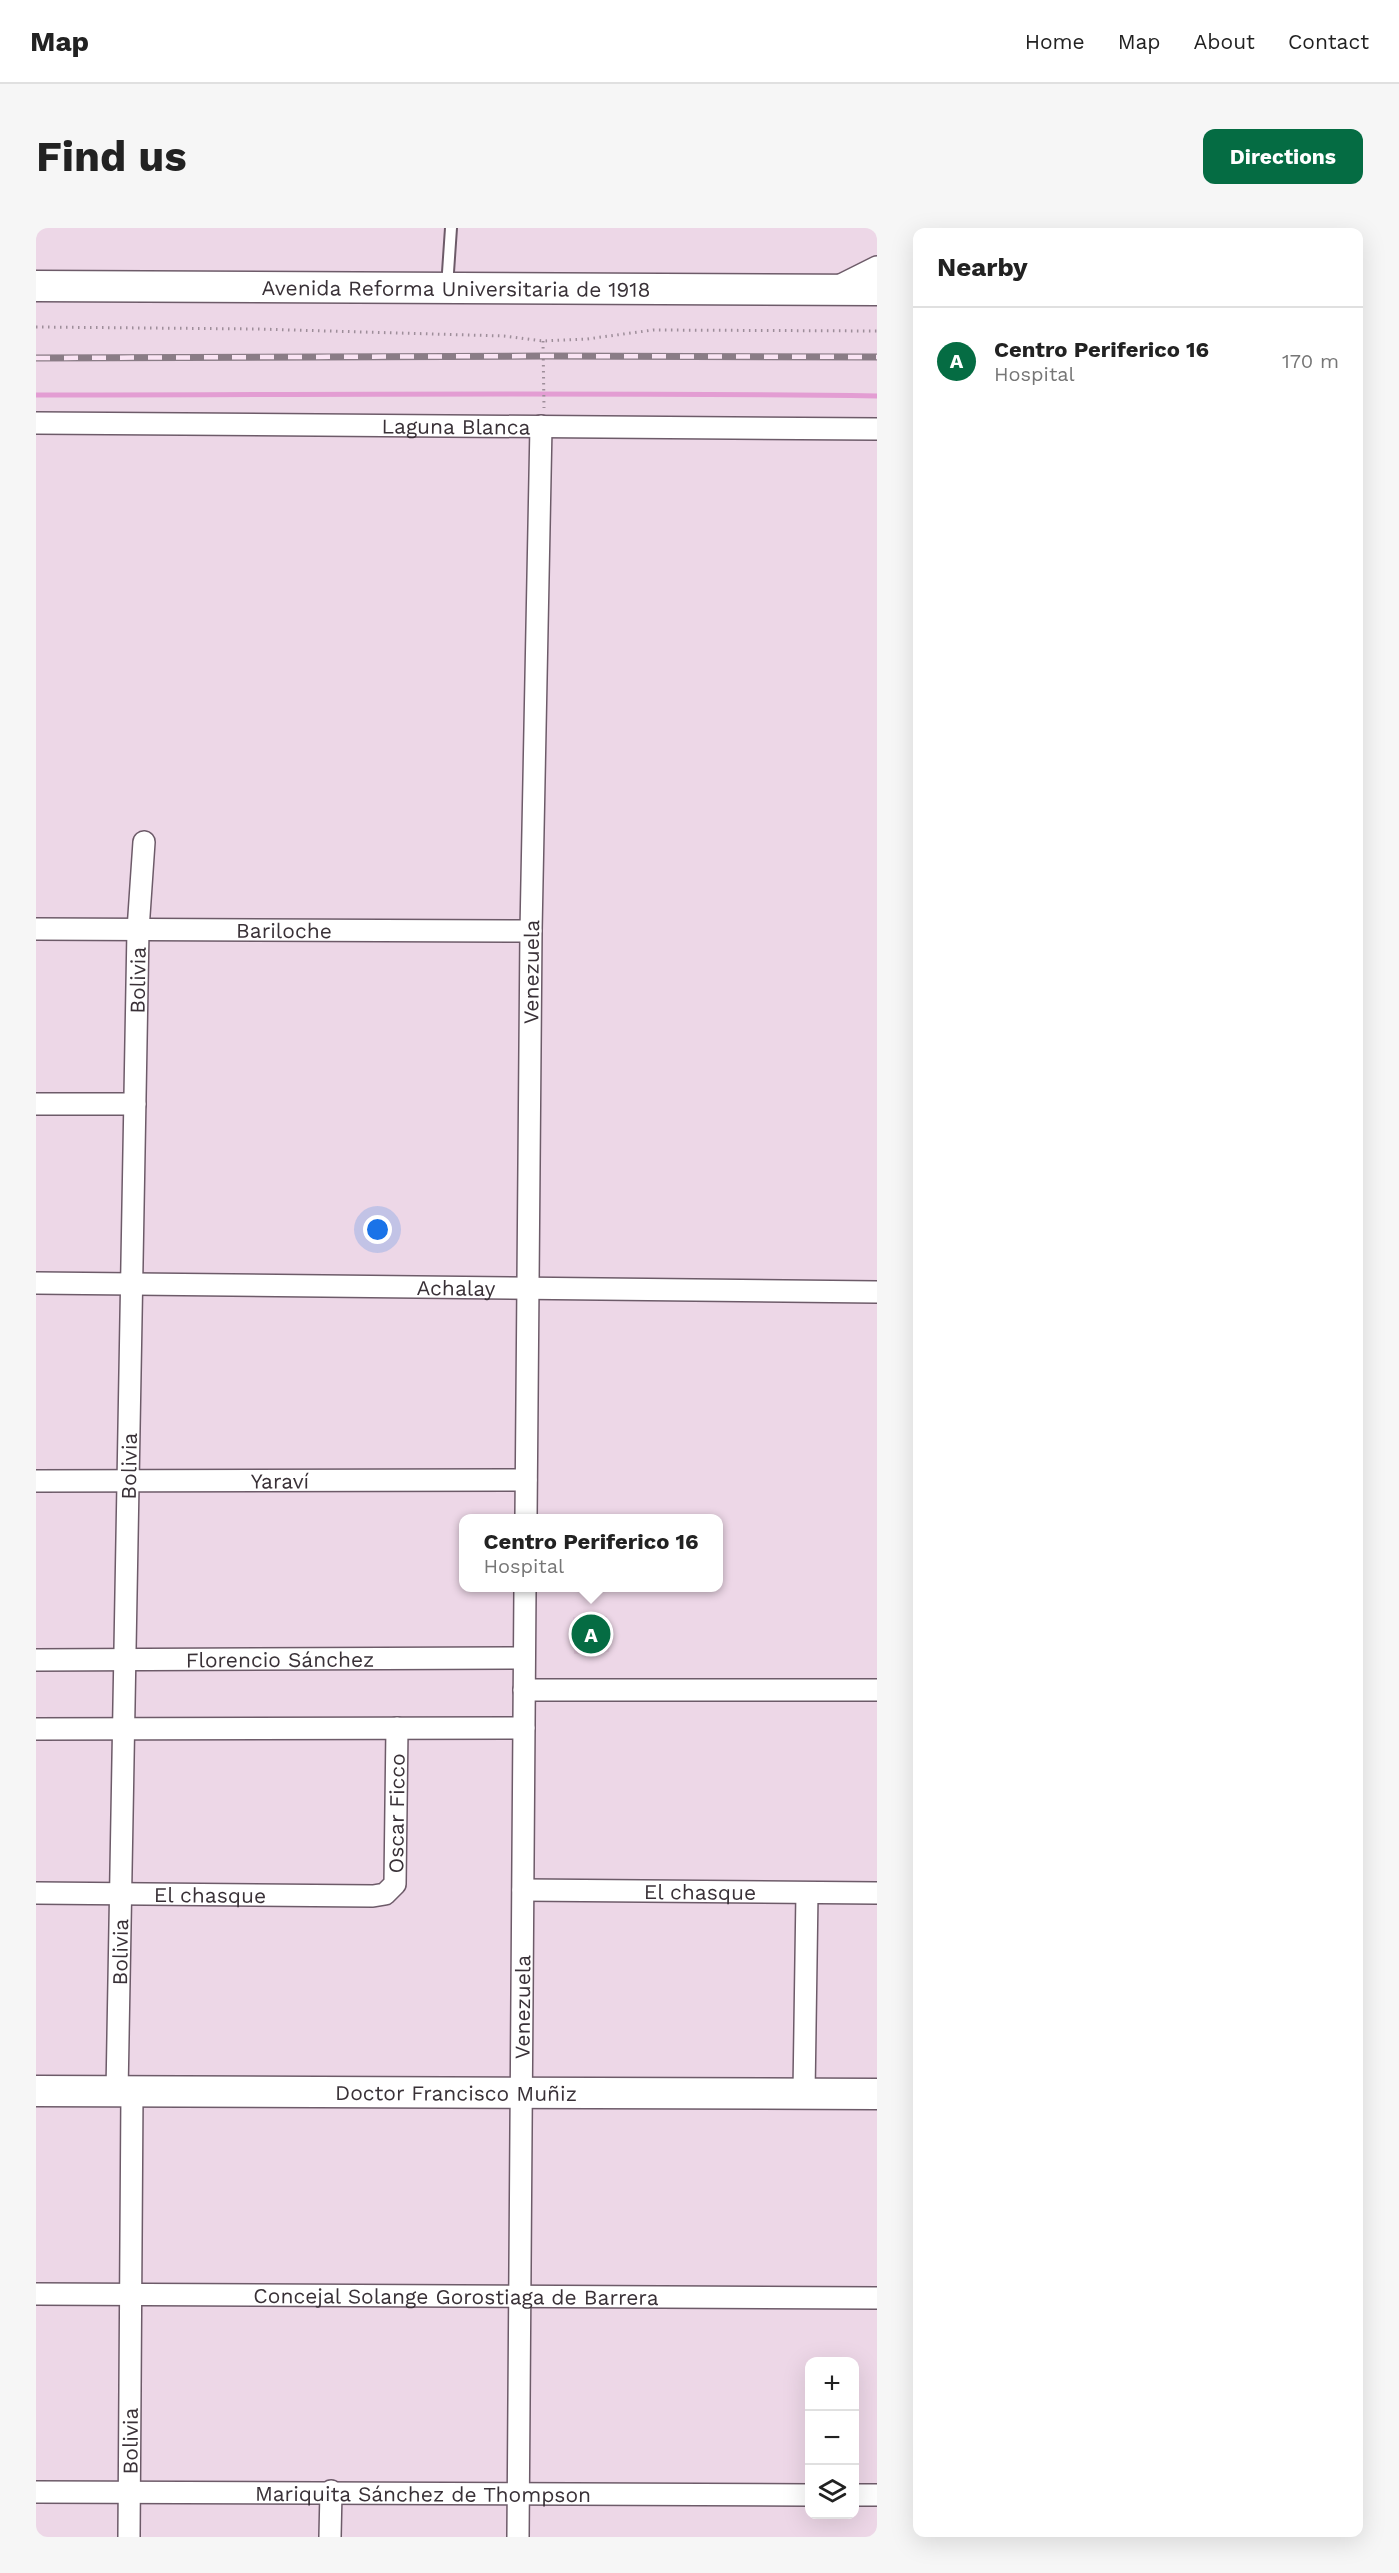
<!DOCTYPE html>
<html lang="en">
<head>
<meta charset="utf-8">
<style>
  :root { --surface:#fff; --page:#f6f6f6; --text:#222; --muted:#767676; --line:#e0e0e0; --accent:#056c43 }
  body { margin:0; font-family:"Work Sans",sans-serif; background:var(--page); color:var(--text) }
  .controls { position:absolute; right:18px; bottom:18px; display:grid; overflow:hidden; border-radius:12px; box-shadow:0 6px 24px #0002 }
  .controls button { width:54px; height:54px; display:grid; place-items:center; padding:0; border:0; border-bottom:2px solid var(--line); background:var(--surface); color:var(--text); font:30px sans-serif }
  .you { position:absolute; left:342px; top:1002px; width:21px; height:21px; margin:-15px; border:4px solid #fff; border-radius:50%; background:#1a73e8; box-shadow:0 0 0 9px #1a73e833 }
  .badge { display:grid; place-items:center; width:39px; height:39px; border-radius:50%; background:var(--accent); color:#fff; font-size:20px; font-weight:700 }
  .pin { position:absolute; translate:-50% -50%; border:3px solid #fff; box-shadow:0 2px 6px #0006 }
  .popup { position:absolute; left:423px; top:1286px; width:264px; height:78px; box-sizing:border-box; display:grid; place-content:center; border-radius:12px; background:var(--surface); filter:drop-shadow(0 2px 4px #0005); font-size:20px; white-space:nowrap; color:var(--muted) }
  .popup b { font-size:22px; color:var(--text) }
  .popup::after { content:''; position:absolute; left:50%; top:100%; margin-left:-12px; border:12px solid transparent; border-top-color:var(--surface) }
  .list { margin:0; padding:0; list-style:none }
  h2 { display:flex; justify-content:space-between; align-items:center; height:78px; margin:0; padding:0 24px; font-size:26px }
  h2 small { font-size:20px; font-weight:400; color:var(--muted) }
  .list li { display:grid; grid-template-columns:39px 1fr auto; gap:18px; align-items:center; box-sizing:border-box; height:108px; padding:0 24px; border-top:2px solid var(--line) }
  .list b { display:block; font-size:22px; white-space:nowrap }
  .list p { margin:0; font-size:20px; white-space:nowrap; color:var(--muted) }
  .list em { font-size:20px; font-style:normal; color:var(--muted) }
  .icon { flex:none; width:33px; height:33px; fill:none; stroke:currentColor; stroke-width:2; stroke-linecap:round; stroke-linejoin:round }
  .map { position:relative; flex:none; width:841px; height:2309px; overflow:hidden; border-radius:12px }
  header { display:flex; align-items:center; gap:36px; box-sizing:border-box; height:84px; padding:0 30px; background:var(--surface); border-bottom:2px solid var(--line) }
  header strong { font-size:28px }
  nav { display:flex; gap:33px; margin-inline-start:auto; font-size:21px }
  .intro { display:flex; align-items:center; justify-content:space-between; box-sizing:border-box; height:144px; padding:0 36px }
  h1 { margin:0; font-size:42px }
  .button { padding:15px 27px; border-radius:12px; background:var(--accent); color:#fff; font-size:21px; font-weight:700 }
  main { display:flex; gap:36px; padding:0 36px }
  aside { flex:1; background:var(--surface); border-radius:12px; box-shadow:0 6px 24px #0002 }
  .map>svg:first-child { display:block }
  .built { fill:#e6cadf }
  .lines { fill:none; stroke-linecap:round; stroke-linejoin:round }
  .stream { stroke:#e39dd3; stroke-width:5 }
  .lane-casing { stroke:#6d5b69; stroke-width:14 }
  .street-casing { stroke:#6d5b69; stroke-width:24 }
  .secondary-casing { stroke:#6d5b69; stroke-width:33 }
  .path { stroke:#9e8e9a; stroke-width:3; stroke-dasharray:1.5 4.5; stroke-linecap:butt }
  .lane { stroke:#fff; stroke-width:10 }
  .street { stroke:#fff; stroke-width:21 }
  .secondary { stroke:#fff; stroke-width:30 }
  .rail-casing { stroke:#8a7c86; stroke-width:7 }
  .rail { stroke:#fae4f4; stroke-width:4.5; stroke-dasharray:14; stroke-linecap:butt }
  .labels { text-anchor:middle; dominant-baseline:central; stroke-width:4.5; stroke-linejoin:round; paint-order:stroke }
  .street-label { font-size:21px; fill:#393137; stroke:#fae4f4 }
</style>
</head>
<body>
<header>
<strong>Map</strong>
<nav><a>Home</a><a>Map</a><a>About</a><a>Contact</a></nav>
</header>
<div class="intro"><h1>Find us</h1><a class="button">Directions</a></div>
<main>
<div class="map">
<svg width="841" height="2309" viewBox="0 0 841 2309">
  <rect width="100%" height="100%" fill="#edd7e7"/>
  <polygon class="built" points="571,1388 573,1424 538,1426 537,1389"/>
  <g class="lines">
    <path class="stream" d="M0 167C280 167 561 164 841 168"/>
    <g class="lane-casing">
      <polyline id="lane" points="411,59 415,0"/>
    </g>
    <g class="street-casing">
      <g id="street">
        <polyline points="799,60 841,39"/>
        <path id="s1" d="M0 195 841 201"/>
        <path id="s2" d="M0 701 495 703"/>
        <polyline points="0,876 99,876"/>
        <path id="s3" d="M0 1055 841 1064"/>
        <path id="s4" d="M0 1253 490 1252"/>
        <path id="s5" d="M490 1290 495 703 505 198"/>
        <path id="s6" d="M0 1432 488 1430"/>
        <polyline points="488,1462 841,1462"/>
        <polyline points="0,1501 488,1500"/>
        <path id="s7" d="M487 1662 841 1665"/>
        <path id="s8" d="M0 1665 337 1668 349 1666 359 1656 361 1500"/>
        <path id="s9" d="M81 1864 102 702 108 614"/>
        <polyline points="768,1865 771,1665"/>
        <path id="s10" d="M0 2066 841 2070"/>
        <path id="s11" d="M0 2264 774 2267"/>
        <polyline points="818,2267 841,2267"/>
        <path id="s12" d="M93 2309 96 1864"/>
        <polyline points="294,2309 295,2263"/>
        <path id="s13" d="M482 2309 489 1360"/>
      </g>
    </g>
    <g class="secondary-casing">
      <g id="secondary">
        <path id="s14" d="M0 58 841 62"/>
        <path id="s15" d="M0 1863 841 1866"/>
      </g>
    </g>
    <g class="path">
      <polyline points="0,99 221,101 468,108 507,113 551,111 617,102 841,103"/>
      <polyline points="507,113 508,180"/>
    </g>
    <use href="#lane" class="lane"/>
    <use href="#street" class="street"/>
    <use href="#secondary" class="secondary"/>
    <g class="rail-casing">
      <polyline id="rail" points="0,130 509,128 841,129"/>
    </g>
    <use href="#rail" class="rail"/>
  </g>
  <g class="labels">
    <g class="street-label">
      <text stroke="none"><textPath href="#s14" startOffset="420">Avenida Reforma Universitaria de 1918</textPath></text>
      <text stroke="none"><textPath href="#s1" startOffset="420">Laguna Blanca</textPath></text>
      <text stroke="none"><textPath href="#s2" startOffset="248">Bariloche</textPath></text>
      <text stroke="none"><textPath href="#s5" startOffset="546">Venezuela</textPath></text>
      <text stroke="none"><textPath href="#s9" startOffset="1112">Bolivia</textPath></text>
      <text stroke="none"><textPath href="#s3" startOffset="420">Achalay</textPath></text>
      <text stroke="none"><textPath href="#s9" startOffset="626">Bolivia</textPath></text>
      <text stroke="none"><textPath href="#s4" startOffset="244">Yaraví</textPath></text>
      <text stroke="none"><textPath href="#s6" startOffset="244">Florencio Sánchez</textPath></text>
      <text stroke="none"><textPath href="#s8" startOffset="434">Oscar Ficco</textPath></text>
      <text stroke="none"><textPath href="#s7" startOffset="177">El chasque</textPath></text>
      <text stroke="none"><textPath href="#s8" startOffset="174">El chasque</textPath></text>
      <text stroke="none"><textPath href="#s9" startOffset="140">Bolivia</textPath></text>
      <text stroke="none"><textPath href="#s13" startOffset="530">Venezuela</textPath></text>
      <text stroke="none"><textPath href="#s15" startOffset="420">Doctor Francisco Muñiz</textPath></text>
      <text stroke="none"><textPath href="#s10" startOffset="420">Concejal Solange Gorostiaga de Barrera</textPath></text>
      <text stroke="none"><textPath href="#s12" startOffset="96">Bolivia</textPath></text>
      <text stroke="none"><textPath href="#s11" startOffset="387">Mariquita Sánchez de Thompson</textPath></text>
    </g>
  </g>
</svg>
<div class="controls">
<button>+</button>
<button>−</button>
<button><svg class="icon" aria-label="layers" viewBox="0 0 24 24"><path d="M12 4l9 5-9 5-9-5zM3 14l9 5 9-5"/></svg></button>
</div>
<div class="you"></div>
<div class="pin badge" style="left:555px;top:1406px">A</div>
<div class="popup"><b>Centro Periferico 16</b>Hospital</div>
</div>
<aside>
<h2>Nearby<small></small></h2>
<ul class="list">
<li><span class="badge">A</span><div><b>Centro Periferico 16</b><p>Hospital</p></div><em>170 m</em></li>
</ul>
</aside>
</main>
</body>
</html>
